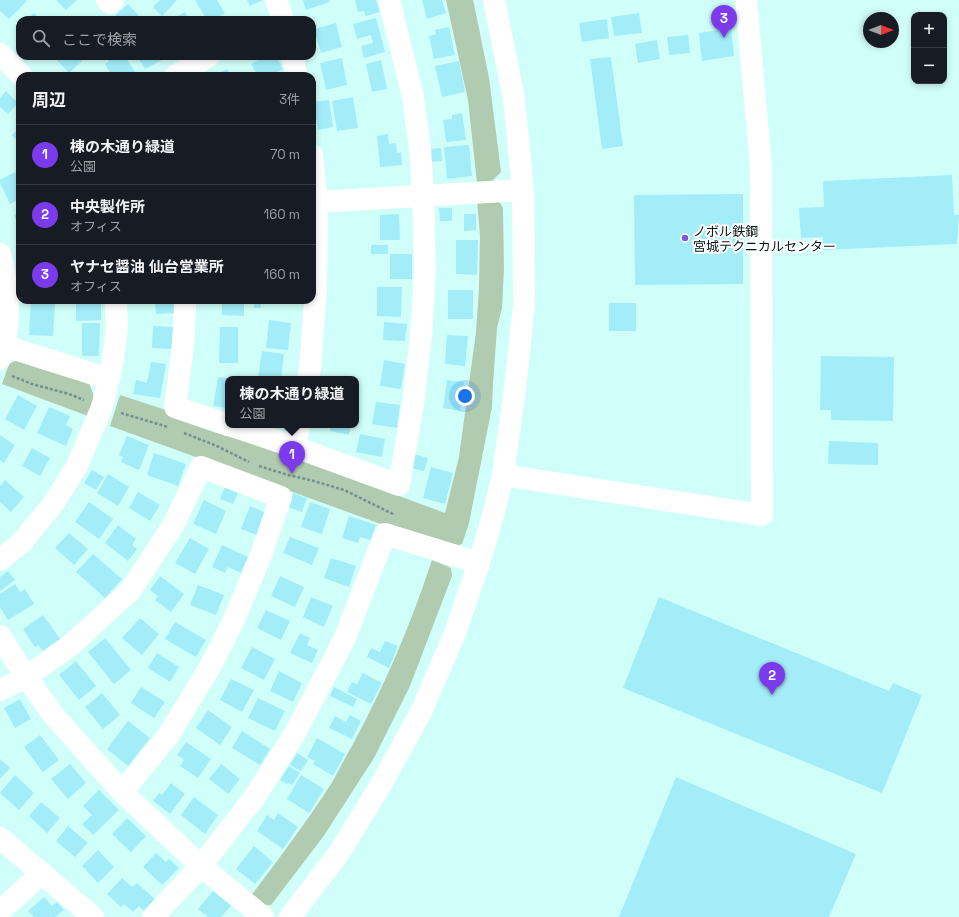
<!DOCTYPE html>
<html lang="ja">
<head>
<meta charset="utf-8">
<style>
  :root { --surface:#171b24; --page:#242831; --text:#f1f3f6; --muted:#9ea1a6; --line:#363941; --accent:#7c3aed }
  body { margin:0; font-family:"Space Grotesk","Noto Sans JP",sans-serif; background:var(--page); color:var(--text) }
  .controls { position:absolute; right:12px; top:12px; display:grid; overflow:hidden; border-radius:8px; box-shadow:0 2px 6px #0003 }
  .controls button { width:36px; height:36px; display:grid; place-items:center; padding:0; border:0; border-bottom:1px solid var(--line); background:var(--surface); color:var(--text); font:20px sans-serif }
  .compass { position:absolute; left:863px; top:12px; width:36px; height:36px; border-radius:50%; background:var(--surface); box-shadow:0 2px 6px #0003; rotate:90deg }
  .you { position:absolute; left:465px; top:396px; width:14px; height:14px; margin:-10px; border:3px solid #fff; border-radius:50%; background:#1a73e8; box-shadow:0 0 0 6px #1a73e833 }
  .badge { display:grid; place-items:center; width:26px; height:26px; border-radius:50%; background:var(--accent); color:#fff; font-size:13px; font-weight:700 }
  .pin { position:absolute; translate:-50% -33px; filter:drop-shadow(0 1px 2px #0008) }
  .pin::after { content:''; position:absolute; top:21px; width:14px; height:12px; background:inherit; clip-path:polygon(0 0,100% 0,50% 100%) }
  .popup { position:absolute; left:225px; top:376px; width:134px; height:52px; box-sizing:border-box; display:grid; place-content:center; border-radius:8px; background:var(--surface); filter:drop-shadow(0 1px 3px #0005); font-size:13px; white-space:nowrap; color:var(--muted) }
  .popup b { font-size:15px; color:var(--text) }
  .popup::after { content:''; position:absolute; left:50%; top:100%; margin-left:-8px; border:8px solid transparent; border-top-color:var(--surface) }
  .list { margin:0; padding:0; list-style:none }
  h2 { display:flex; justify-content:space-between; align-items:center; height:52px; margin:0; padding:0 16px; font-size:17px }
  h2 small { font-size:13px; font-weight:400; color:var(--muted) }
  .list li { display:grid; grid-template-columns:26px 1fr auto; gap:12px; align-items:center; box-sizing:border-box; height:60px; padding:0 16px; border-top:1px solid var(--line) }
  .list b { display:block; font-size:15px; white-space:nowrap }
  .list p { margin:0; font-size:13px; white-space:nowrap; color:var(--muted) }
  .list em { font-size:13px; font-style:normal; color:var(--muted) }
  .icon { flex:none; width:22px; height:22px; fill:none; stroke:currentColor; stroke-width:2; stroke-linecap:round; stroke-linejoin:round }
  .map { position:relative; flex:none; width:959px; height:917px; overflow:hidden }
  .search { position:absolute; background:var(--surface); box-shadow:0 2px 6px #0003; left:16px; top:16px; width:300px; height:44px; display:flex; align-items:center; gap:10px; box-sizing:border-box; padding:0 14px; border-radius:12px; color:var(--muted); font-size:15px }
  .panel { position:absolute; background:var(--surface); box-shadow:0 2px 6px #0003; left:16px; top:72px; width:300px; height:232px; border-radius:12px }
  .map>svg:first-child { display:block }
  .green { fill:#b1cbb0 }
  .building { fill:#a3edf9 }
  .lines { fill:none; stroke-linecap:round; stroke-linejoin:round }
  .path { stroke:#71928e; stroke-width:2.5; stroke-dasharray:3 2; stroke-linecap:butt }
  .minor { stroke:#fff; stroke-width:22 }
  .poi-dot { fill:#8458d2; stroke:#fff; stroke-width:1.5 }
  .labels { text-anchor:middle; dominant-baseline:central; stroke-width:4; stroke-linejoin:round; paint-order:stroke }
  .poi-label { font-size:13px; fill:#041412; stroke:#fff; text-anchor:start }
</style>
</head>
<body>
<div class="map">
<svg width="959" height="917" viewBox="0 0 959 917">
  <rect width="100%" height="100%" fill="#d0fff9"/>
  <g class="green">
    <polygon points="446,0 473,0 474,4 489,78 501,172 492,181 477,183 468,100"/>
    <polygon points="497,198 503,208 504,268 502,308 497,328 493,384 492,407 469,523 462,544 451,547 381,524 110,426 120,395 166,410 445,513 459,457 476,332 479,288 480,236 477,199"/>
    <polygon points="21,358 89,383 94,396 88,416 2,384 9,364"/>
    <path d="M432 560 451 568 452 576 410 686 374 758 323 837 271 905H261L250 897C278 860 306 823 331 784 339 771 345 757 353 744 385 685 411 624 432 560Z"/>
  </g>
  <g class="building">
    <polygon points="0,0 25,0 27,1 9,19 0,11"/>
    <polygon points="56,0 77,0 66,10"/>
    <polygon points="160,0 177,0 162,16 153,7"/>
    <polygon points="195,0 217,0 225,13 214,20 207,20"/>
    <polygon points="247,0 263,0 250,6"/>
    <polygon points="303,0 329,0 330,2 306,10"/>
    <polygon points="355,0 376,0 380,12 366,16 364,11 358,12"/>
    <polygon points="422,0 442,0 446,13 427,19"/>
    <polygon points="128,4 143,20 117,20 114,17"/>
    <polygon points="185,12 189,20 171,20"/>
    <polygon points="34,13 41,20 26,20"/>
    <polygon points="639,13 642,33 614,36 611,17"/>
    <polygon points="376,18 385,52 364,58 361,46 373,43 371,35 357,39 353,24"/>
    <polygon points="607,19 609,38 582,42 579,23"/>
    <polygon points="336,23 342,47 321,53 314,29"/>
    <polygon points="449,27 455,55 434,59 429,36 436,34 435,30"/>
    <polygon points="731,28 734,56 702,61 699,33"/>
    <polygon points="688,35 690,53 669,55 667,37"/>
    <polygon points="657,40 660,59 638,63 635,44"/>
    <polygon points="53,56 78,56 82,61 69,73"/>
    <polygon points="105,56 125,56 136,74 133,76 118,76 116,72 111,75 105,64 109,62"/>
    <polygon points="137,56 159,56 162,60 145,69"/>
    <polygon points="266,56 276,56 283,69 270,76 258,76 251,64"/>
    <polygon points="611,57 623,146 602,149 590,59"/>
    <polygon points="342,58 347,85 326,90 320,63"/>
    <polygon points="381,60 387,89 372,92 366,64"/>
    <polygon points="459,61 465,92 442,97 435,66"/>
    <polygon points="227,69 231,76 214,76"/>
    <polygon points="6,91 18,103 8,114 0,107 0,98"/>
    <polygon points="353,97 358,128 337,131 332,101"/>
    <polygon points="329,100 333,127 318,130 313,102"/>
    <polygon points="462,113 466,140 446,142 443,120 452,119 452,115"/>
    <polygon points="20,127 20,144 12,135"/>
    <polygon points="388,134 389,144 396,143 397,153 401,152 402,165 380,167 377,136"/>
    <polygon points="469,145 472,176 447,179 444,147"/>
    <polygon points="441,148 442,161 431,162 430,149"/>
    <polygon points="15,172 20,183 20,199 10,204 0,183 0,180"/>
    <polygon points="952,175 954,215 959,215 957,244 823,250 823,237 801,238 799,208 824,207 823,181"/>
    <polygon points="743,194 743,284 635,285 634,195"/>
    <polygon points="439,208 452,208 452,221 440,221"/>
    <polygon points="20,213 20,232 14,215"/>
    <polygon points="399,214 400,240 380,240 380,215"/>
    <polygon points="464,214 476,214 476,230 464,231"/>
    <polygon points="456,240 478,240 477,275 456,274"/>
    <rect x="371" y="245" width="17" height="9"/>
    <rect x="390" y="254" width="22" height="25"/>
    <polygon points="377,287 402,287 401,317 377,316"/>
    <rect x="448" y="290" width="25" height="29"/>
    <polygon points="76,300 101,300 101,320 76,321"/>
    <polygon points="155,300 175,300 176,313 156,314"/>
    <polygon points="222,300 244,300 244,316 222,315"/>
    <rect x="254" y="300" width="7" height="8"/>
    <polygon points="31,303 55,304 53,336 29,335"/>
    <rect x="609" y="303" width="27" height="28"/>
    <polygon points="269,320 291,323 288,350 266,348"/>
    <polygon points="384,322 407,324 405,341 383,340"/>
    <polygon points="82,323 100,323 99,356 82,356"/>
    <polygon points="153,326 173,327 172,349 152,348"/>
    <polygon points="220,327 238,327 238,363 219,363"/>
    <polygon points="447,335 468,336 465,366 445,364"/>
    <polygon points="262,351 284,354 281,379 258,379"/>
    <polygon points="821,356 894,357 893,421 831,420 831,410 820,410"/>
    <polygon points="384,360 405,364 401,389 380,386"/>
    <polygon points="151,362 166,364 160,398 133,394 136,380 147,383"/>
    <polygon points="218,377 228,378 228,408 213,406"/>
    <polygon points="447,380 464,382 460,411 443,408"/>
    <polygon points="18,395 37,406 24,430 5,419"/>
    <polygon points="376,402 400,405 397,428 372,424"/>
    <polygon points="49,407 70,416 66,425 73,429 66,446 37,433"/>
    <polygon points="331,425 351,425 349,435 330,431"/>
    <polygon points="360,434 385,439 382,457 356,452"/>
    <polygon points="0,435 15,445 4,463 0,460"/>
    <polygon points="127,436 149,445 139,470 121,462 123,457 119,455"/>
    <polygon points="829,441 878,443 878,465 828,464"/>
    <polygon points="32,448 50,458 40,476 22,466"/>
    <polygon points="154,453 186,464 178,486 147,475"/>
    <polygon points="414,454 428,458 424,471 410,468"/>
    <polygon points="431,467 453,473 445,504 423,498"/>
    <polygon points="92,470 104,477 96,490 84,483"/>
    <polygon points="108,474 129,487 118,506 97,493"/>
    <polygon points="5,480 24,497 11,512 0,502 0,486"/>
    <polygon points="225,487 238,493 233,504 220,499"/>
    <polygon points="138,492 160,505 150,521 129,508"/>
    <polygon points="293,493 307,498 302,512 288,507"/>
    <polygon points="204,500 226,511 216,534 193,524"/>
    <polygon points="89,502 113,519 99,539 75,522"/>
    <polygon points="310,502 330,509 322,534 301,527"/>
    <polygon points="250,506 266,513 257,535 241,529"/>
    <polygon points="349,516 376,525 371,540 360,537 358,543 342,538"/>
    <polygon points="118,525 136,539 132,545 137,549 128,561 105,543"/>
    <polygon points="69,533 88,549 74,565 55,548"/>
    <polygon points="290,537 319,548 312,565 283,553"/>
    <polygon points="190,538 209,549 195,574 175,563"/>
    <polygon points="222,545 248,557 241,573 228,567 225,573 212,567"/>
    <polygon points="93,554 122,579 105,598 76,572"/>
    <polygon points="331,558 356,566 349,587 324,578"/>
    <polygon points="8,571 15,580 0,591 0,577"/>
    <polygon points="160,576 184,594 171,612 155,600 158,596 150,590"/>
    <polygon points="280,576 304,587 295,607 271,596"/>
    <polygon points="15,584 20,592 25,589 34,604 8,620 0,607 0,594"/>
    <polygon points="198,585 224,595 216,615 190,605"/>
    <polygon points="311,597 333,606 324,627 303,617"/>
    <polygon points="659,597 889,691 893,683 922,695 882,793 623,688"/>
    <polygon points="266,610 290,621 281,640 257,628"/>
    <polygon points="43,615 61,640 44,652 38,645 35,647 23,629"/>
    <polygon points="140,618 159,634 142,655 122,638"/>
    <polygon points="175,622 206,640 196,657 165,639"/>
    <polygon points="300,633 310,638 307,645 318,650 312,663 290,653"/>
    <polygon points="105,638 131,670 114,684 88,652"/>
    <polygon points="385,641 398,646 389,668 367,657 371,648 380,652"/>
    <polygon points="252,647 275,659 264,680 241,668"/>
    <polygon points="157,653 179,667 170,682 148,668"/>
    <polygon points="76,661 96,686 79,700 59,675"/>
    <polygon points="279,671 302,683 293,702 270,691"/>
    <polygon points="363,673 382,683 371,704 347,692 352,682 357,684"/>
    <polygon points="231,679 254,690 242,712 220,700"/>
    <polygon points="141,687 165,702 154,718 131,703"/>
    <polygon points="334,687 357,699 353,707 330,696"/>
    <polygon points="102,693 120,715 103,729 85,707"/>
    <polygon points="258,698 285,711 275,731 248,718"/>
    <polygon points="20,699 31,719 15,728 4,708"/>
    <polygon points="208,710 232,727 220,745 196,728"/>
    <polygon points="350,715 361,721 352,739 329,728 335,716 346,722"/>
    <polygon points="128,721 150,738 128,766 107,749"/>
    <polygon points="242,731 270,749 260,765 232,748"/>
    <polygon points="40,735 59,760 43,772 24,747"/>
    <polygon points="317,738 345,754 333,776 313,764 315,761 307,757"/>
    <polygon points="186,742 211,759 198,778 180,766 184,760 177,755"/>
    <polygon points="297,753 308,760 301,771 290,765"/>
    <polygon points="0,759 10,768 0,779"/>
    <polygon points="70,764 86,783 68,799 51,779"/>
    <polygon points="221,764 240,779 228,794 209,779"/>
    <polygon points="289,766 300,773 292,785 288,783 287,784 280,780"/>
    <polygon points="15,775 34,793 19,810 0,793"/>
    <polygon points="301,775 324,789 309,813 287,799"/>
    <polygon points="676,777 856,854 829,917 619,917"/>
    <polygon points="171,783 185,794 170,814 153,801 159,793 162,795"/>
    <polygon points="99,790 119,810 93,835 82,824 92,815 83,806"/>
    <polygon points="194,797 218,815 205,834 181,815"/>
    <polygon points="41,802 60,818 47,833 29,816"/>
    <polygon points="278,813 298,827 283,849 257,831 267,815 274,820"/>
    <polygon points="127,818 146,836 131,852 112,834"/>
    <polygon points="68,826 88,843 75,857 56,841"/>
    <polygon points="254,846 273,862 255,884 236,869"/>
    <polygon points="98,850 114,867 98,883 82,866"/>
    <polygon points="156,853 166,862 169,859 179,868 162,885 143,867"/>
    <polygon points="122,878 132,887 137,883 158,902 147,914 139,906 133,912 124,904 121,907 107,894"/>
    <polygon points="213,891 231,906 221,917 208,917 198,909"/>
    <polygon points="44,897 52,906 57,902 64,910 55,917 34,917 28,911"/>
  </g>
  <g class="lines">
    <g class="path">
      <polyline points="12,376 32,384 69,394 84,400"/>
      <polyline points="121,413 168,427"/>
      <polyline points="184,433 217,446 249,462"/>
      <polyline points="259,466 288,475 314,481 344,490 393,514"/>
    </g>
    <g class="minor">
      <polyline points="107,0 110,3 113,0"/>
      <polyline points="276,0 283,20"/>
      <polyline points="0,54 22,76"/>
      <polyline points="292,56 297,76"/>
      <polyline points="175,76 209,56"/>
      <polyline points="317,202 523,190"/>
      <path d="M0 254C9 287 12 326 0 359"/>
      <path d="M185 300C185 336 180 371 175 407L228 425"/>
      <polyline points="5,346 109,379"/>
      <polyline points="308,379 310,369 316,289 317,202 312,155"/>
      <polyline points="229,425 295,447 399,485 413,404 421,336 425,269 423,195 420,148 413,97 389,0"/>
      <polyline points="295,447 299,425"/>
      <polyline points="503,475 762,515 761,167 746,0"/>
      <polyline points="0,560 21,543 53,504 77,466 102,407 112,366 117,328 116,300"/>
      <polyline points="0,636 26,677 55,717 122,792 201,866 263,917"/>
      <polyline points="0,690 26,677 72,644 130,591 174,524 201,467 281,497 261,555 233,622 210,667 168,736 122,792"/>
      <polyline points="0,838 93,917"/>
      <polyline points="0,911 42,873"/>
      <polyline points="153,917 201,866 254,798 294,735 345,638 385,534 479,563"/>
      <polyline points="290,917 339,853 379,788 421,712 455,633 479,563 493,516 503,475 515,389 524,305 523,190 514,99 494,0"/>
    </g>
  </g>
  <circle class="poi-dot" cx="685" cy="238" r="4"/>
  <g class="labels">
    <g class="poi-label">
      <text x="693" y="231">ノボル鉄鋼<tspan x="693" dy="15">宮城テクニカルセンター</tspan></text>
    </g>
  </g>
</svg>
<div class="controls">
<button>+</button>
<button>−</button>
</div>
<svg class="compass" viewBox="-18 -18 36 36"><path d="M0-13l5 13h-10z" fill="#e53935"/><path d="M0 13l5-13h-10z" fill="#9ea1a6"/></svg>
<div class="you"></div>
<div class="pin badge" style="left:292px;top:474px">1</div>
<div class="popup"><b>棟の木通り緑道</b>公園</div>
<div class="pin badge" style="left:772px;top:695px">2</div>
<div class="pin badge" style="left:724px;top:38px">3</div>
<div class="search"><svg class="icon" aria-label="search" viewBox="0 0 24 24"><circle cx="10" cy="10" r="6"/><path d="M15 15l6 6"/></svg>ここで検索</div>
<section class="panel">
<h2>周辺<small>3件</small></h2>
<ul class="list">
<li><span class="badge">1</span><div><b>棟の木通り緑道</b><p>公園</p></div><em>70 m</em></li>
<li><span class="badge">2</span><div><b>中央製作所</b><p>オフィス</p></div><em>160 m</em></li>
<li><span class="badge">3</span><div><b>ヤナセ醤油 仙台営業所</b><p>オフィス</p></div><em>160 m</em></li>
</ul>
</section>
</div>
</body>
</html>
